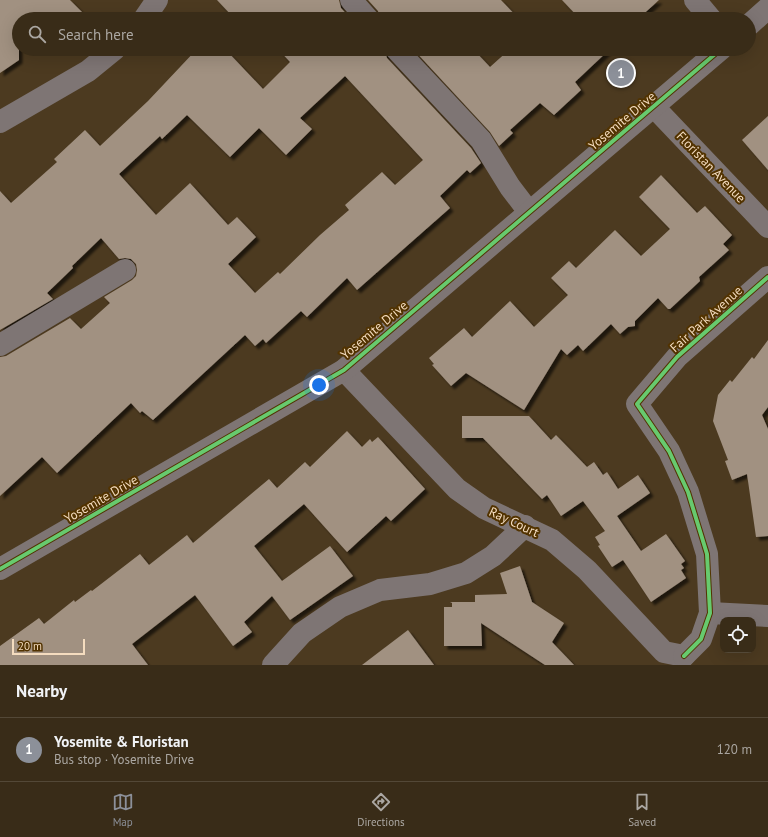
<!DOCTYPE html>
<html lang="en">
<head>
<meta charset="utf-8">
<style>
  :root { --surface:#392c18; --page:#443825; --text:#f1f3f6; --muted:#aba7a2; --line:#534837; --accent:#8c9099 }
  body { margin:0; font-family:"PT Sans",sans-serif; background:var(--page); color:var(--text) }
  .controls { position:absolute; right:12px; bottom:12px; display:grid; overflow:hidden; border-radius:8px; box-shadow:0 4px 16px #0002 }
  .controls button { width:36px; height:36px; display:grid; place-items:center; padding:0; border:0; border-bottom:1px solid var(--line); background:var(--surface); color:var(--text); font:20px sans-serif }
  .scale { position:absolute; left:12px; bottom:10px; width:73px; box-sizing:border-box; padding-left:4px; border:2px solid #f4dcbf; border-top:0; font-size:11px; line-height:14px; white-space:nowrap; color:#f4dcbf; -webkit-text-stroke:3px #523300; paint-order:stroke }
  .you { position:absolute; left:319px; top:385px; width:14px; height:14px; margin:-10px; border:3px solid #fff; border-radius:50%; background:#1a73e8; box-shadow:0 0 0 6px #1a73e833 }
  .badge { display:grid; place-items:center; width:26px; height:26px; border-radius:50%; background:var(--accent); color:#fff; font-size:13px; font-weight:700 }
  .pin { position:absolute; translate:-50% -50%; border:2px solid #fff; box-shadow:0 1px 4px #0006 }
  .list { margin:0; padding:0; list-style:none }
  h2 { display:flex; justify-content:space-between; align-items:center; height:52px; margin:0; padding:0 16px; font-size:17px }
  h2 small { font-size:13px; font-weight:400; color:var(--muted) }
  .list li { display:grid; grid-template-columns:26px 1fr auto; gap:12px; align-items:center; box-sizing:border-box; height:64px; padding:0 16px; border-top:1px solid var(--line) }
  .list b { display:block; font-size:15px; white-space:nowrap }
  .list p { margin:0; font-size:13px; white-space:nowrap; color:var(--muted) }
  .list em { font-size:13px; font-style:normal; color:var(--muted) }
  .icon { flex:none; width:22px; height:22px; fill:none; stroke:currentColor; stroke-width:2; stroke-linecap:round; stroke-linejoin:round }
  .map { position:relative; flex:none; width:768px; height:665px; overflow:hidden }
  .search { position:absolute; background:var(--surface); box-shadow:0 4px 16px #0002; left:12px; right:12px; top:12px; height:44px; display:flex; align-items:center; gap:10px; box-sizing:border-box; padding:0 14px; border-radius:22px; color:var(--muted); font-size:15px }
  .sheet { height:116px; background:var(--surface) }
  nav { display:flex; justify-content:space-around; align-items:center; box-sizing:border-box; height:56px; border-top:1px solid var(--line); background:var(--surface); font-size:11px; color:var(--muted) }
  nav a { display:grid; justify-items:center; gap:2px }
  nav .on { color:var(--accent) }
  .map>svg:first-child { display:block }
  .building { fill:#a19181; fill-rule:evenodd; filter:url(#shadow) }
  .lines { fill:none; stroke-linecap:round; stroke-linejoin:round }
  .minor { stroke:#7e7574; stroke-width:22 }
  .cycleway-casing { stroke:#523300; stroke-width:6 }
  .cycleway { stroke:#67ca6e; stroke-width:4 }
  .labels { text-anchor:middle; dominant-baseline:central; stroke-width:4; stroke-linejoin:round; paint-order:stroke }
  .street-label { font-size:13px; fill:#f4dcbf; stroke:#523300 }
</style>
</head>
<body>
<div class="map">
<svg width="768" height="665" viewBox="0 0 768 665">
  <defs>
    <filter id="shadow"><feDropShadow dx="3.5" dy="3.5" stdDeviation="1" flood-color="#0009"/></filter>
  </defs>
  <rect width="100%" height="100%" fill="#4c3a20"/>
  <g class="building">
    <polygon points="0,0 70,0 89,19 19,19 19,60 0,73"/>
    <polygon points="217,0 339,0 341,8 351,19 235,19"/>
    <polygon points="368,0 501,0 519,19 380,19 378,11"/>
    <polygon points="562,0 659,0 638,19 580,19"/>
    <path d="M197 49H225L263 89 290 62 278 49H384L387 58 471 148 481 163 470 173 467 170 440 196 450 208 357 290 347 278 307 317 301 311 266 343 263 339 255 346 245 335 153 420 142 411 140 413 131 403 57 473 42 457 0 496V357L6 356 70 318 81 329 110 303 104 297 132 280 136 276 137 270 136 264 131 259 125 258 119 259 101 238 72 266 73 268 47 293 53 299 0 330V191L11 203 57 162 54 159 85 130 100 146 148 101ZM345 76 423 160 395 185 382 172 345 205 349 210 320 235 280 274 278 272 255 293 228 264 256 237 237 217 228 225 190 183 156 215 119 174 160 136 162 139 187 115 230 157 259 128 286 155 312 129 300 118Z"/>
    <polygon points="413,49 473,49 490,67 510,49 610,49 575,82 581,90 554,115 540,103 510,130 513,133 499,146 490,132"/>
    <polygon points="768,116 768,170 742,140"/>
    <polygon points="661,175 697,213 705,206 732,235 723,244 729,250 699,277 700,281 670,309 668,309 658,298 635,321 635,326 628,327 620,334 611,324 583,351 578,345 567,355 561,349 524,410 466,373 451,386 432,365 434,364 429,358 464,328 472,337 510,301 534,327 568,295 551,278 569,261 576,268 615,230 641,256 670,229 639,197"/>
    <polygon points="768,340 768,407 762,415 768,429 768,536 756,537 747,474 732,480 725,461 728,460 713,421 718,395 730,380 732,382 752,357 754,359"/>
    <polygon points="462,416 529,416 551,440 556,435 587,467 594,462 603,475 607,472 618,489 638,475 650,493 617,516 641,551 666,534 685,561 681,564 684,568 681,570 686,578 651,602 623,560 612,567 598,546 600,545 595,537 605,531 583,501 561,516 547,495 542,499 483,438 462,438"/>
    <polygon points="347,431 362,447 370,439 372,442 378,437 425,489 391,521 386,516 347,552 304,504 254,546 282,581 330,546 353,576 290,620 272,596 244,622 252,632 233,646 195,595 132,644 148,665 0,665 0,646 39,618 44,624 74,600 75,602 91,590 92,591 140,554 149,565 187,535 193,543 269,479 277,488 305,462 310,467"/>
    <polygon points="520,566 532,602 564,623 552,642 574,665 545,665 481,623 482,646 444,646 444,607 452,607 452,603 450,602 475,602 475,595 507,594 500,573"/>
    <polygon points="408,630 434,665 362,665"/>
  </g>
  <g class="lines">
    <g class="minor">
      <polyline points="351,0 368,19"/>
      <polyline points="695,0 711,19"/>
      <polyline points="144,19 157,0"/>
      <polyline points="749,25 768,8"/>
      <polyline points="396,49 481,140 510,187 529,212"/>
      <polyline points="654,107 768,227"/>
      <polyline points="0,122 88,71 115,49"/>
      <polyline points="0,345 125,270"/>
      <polyline points="344,370 457,489 484,508 552,540 587,570 664,652 684,656"/>
      <polyline points="0,569 344,370 721,49"/>
      <polyline points="710,613 768,616"/>
      <polyline points="684,656 701,639 710,613 707,554 688,492 669,451 637,404 677,357 768,277"/>
      <polyline points="273,665 302,633 340,607 380,590 430,584 466,573 493,556 525,526"/>
    </g>
    <g class="cycleway-casing">
      <g id="cycleway">
        <polyline points="0,569 344,370 721,49"/>
        <polyline points="684,656 701,639 710,613 707,554 688,492 669,451 637,404 677,357 768,277"/>
      </g>
    </g>
    <use href="#cycleway" class="cycleway"/>
  </g>
  <g class="labels">
    <g class="street-label">
      <text transform="translate(622 121) rotate(-40)">Yosemite Drive</text>
      <text transform="translate(711 167) rotate(46)">Floristan Avenue</text>
      <text transform="translate(706 319) rotate(-42)">Fair Park Avenue</text>
      <text transform="translate(374 330) rotate(-40)">Yosemite Drive</text>
      <text transform="translate(101 499) rotate(-30)">Yosemite Drive</text>
      <text transform="translate(514 522) rotate(25)">Ray Court</text>
    </g>
  </g>
</svg>
<div class="controls">
<button><svg class="icon" aria-label="locate" viewBox="0 0 24 24"><circle cx="12" cy="12" r="6"/><path d="M12 2v4M12 18v4M2 12h4M18 12h4"/></svg></button>
</div>
<div class="scale">20 m</div>
<div class="you"></div>
<div class="pin badge" style="left:621px;top:73px">1</div>
<div class="search"><svg class="icon" aria-label="search" viewBox="0 0 24 24"><circle cx="10" cy="10" r="6"/><path d="M15 15l6 6"/></svg>Search here</div>
</div>
<section class="sheet">
<h2>Nearby<small></small></h2>
<ul class="list">
<li><span class="badge">1</span><div><b>Yosemite &amp; Floristan</b><p>Bus stop · Yosemite Drive</p></div><em>120 m</em></li>
</ul>
</section>
<nav>
<a class="on"><svg class="icon" aria-label="map" viewBox="0 0 24 24"><path d="M3 6l6-2 6 2 6-2v14l-6 2-6-2-6 2zM9 4v14M15 6v14"/></svg>Map</a>
<a><svg class="icon" aria-label="directions" viewBox="0 0 24 24"><path d="M12 3l9 9-9 9-9-9zM9 14v-3h6M13 9l2 2-2 2"/></svg>Directions</a>
<a><svg class="icon" aria-label="saved" viewBox="0 0 24 24"><path d="M7 4h10v16l-5-4-5 4z"/></svg>Saved</a>
</nav>
</body>
</html>
